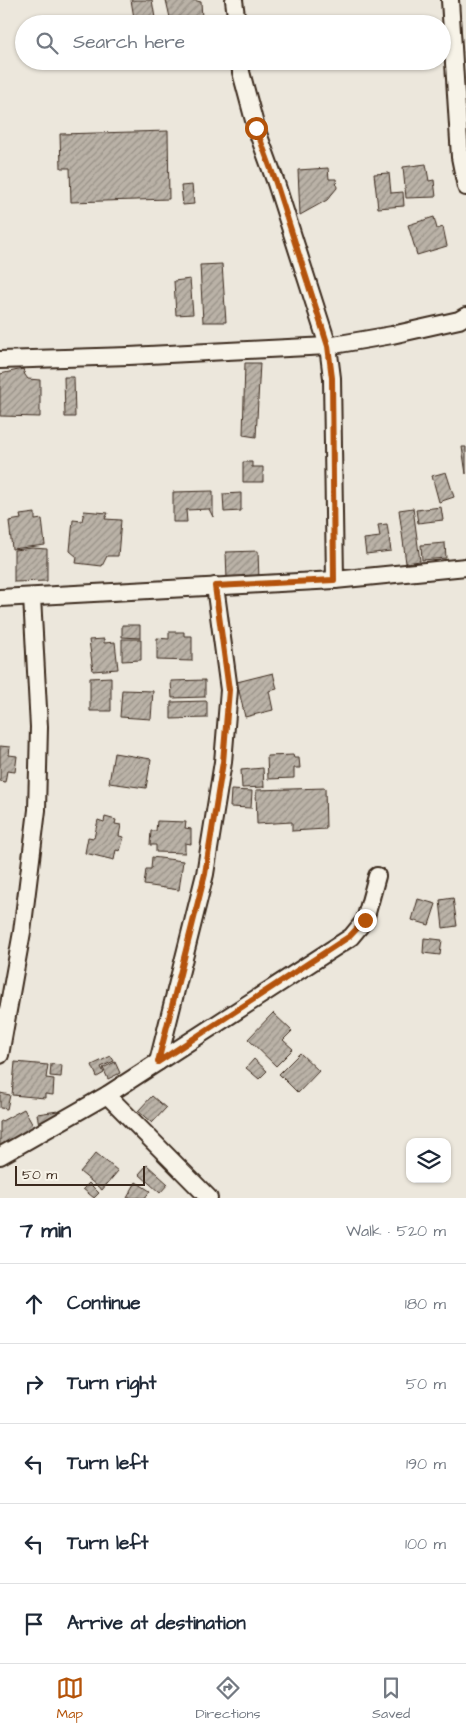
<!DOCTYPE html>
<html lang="en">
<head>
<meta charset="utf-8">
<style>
  :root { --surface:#fff; --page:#f6f6f7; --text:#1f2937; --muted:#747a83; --line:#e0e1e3; --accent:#b45309 }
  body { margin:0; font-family:"Architects Daughter",sans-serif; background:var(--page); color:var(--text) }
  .controls { position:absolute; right:15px; bottom:15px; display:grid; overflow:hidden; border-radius:10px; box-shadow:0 1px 4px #0004 }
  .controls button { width:45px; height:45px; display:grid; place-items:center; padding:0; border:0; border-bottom:1px solid var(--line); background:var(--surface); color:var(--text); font:25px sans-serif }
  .scale { position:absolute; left:15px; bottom:12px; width:130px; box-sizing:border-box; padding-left:5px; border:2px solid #3b2a1e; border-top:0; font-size:14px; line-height:18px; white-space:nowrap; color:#3b2a1e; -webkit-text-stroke:4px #f7f3e8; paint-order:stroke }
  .stop { position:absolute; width:15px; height:15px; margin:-11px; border:4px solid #b45309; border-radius:50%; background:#fff }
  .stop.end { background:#b45309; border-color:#fff; box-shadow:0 1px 5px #0008 }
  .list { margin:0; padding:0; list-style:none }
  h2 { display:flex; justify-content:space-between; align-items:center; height:65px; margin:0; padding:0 20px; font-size:21px }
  h2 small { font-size:16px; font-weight:400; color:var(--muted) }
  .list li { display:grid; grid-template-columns:32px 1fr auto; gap:15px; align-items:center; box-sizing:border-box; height:80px; padding:0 20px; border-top:1px solid var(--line) }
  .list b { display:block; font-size:19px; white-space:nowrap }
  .list em { font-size:16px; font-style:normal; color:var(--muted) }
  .icon { flex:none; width:28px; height:28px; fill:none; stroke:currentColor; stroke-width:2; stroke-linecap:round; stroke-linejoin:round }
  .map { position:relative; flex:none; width:466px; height:1198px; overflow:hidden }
  .search { position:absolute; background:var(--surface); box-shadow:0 1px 4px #0004; left:15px; right:15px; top:15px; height:55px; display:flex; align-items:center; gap:12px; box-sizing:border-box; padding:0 18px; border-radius:28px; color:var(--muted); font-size:19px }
  .sheet { height:465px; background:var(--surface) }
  nav { display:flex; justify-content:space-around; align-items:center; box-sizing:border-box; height:70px; border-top:1px solid var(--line); background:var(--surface); font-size:14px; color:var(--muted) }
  nav a { display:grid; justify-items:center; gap:2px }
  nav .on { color:var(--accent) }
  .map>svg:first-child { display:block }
  .building { fill:url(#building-hatch); stroke:#3b2a1e }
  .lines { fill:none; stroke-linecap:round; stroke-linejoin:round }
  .minor-casing { stroke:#3b2a1e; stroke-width:20 }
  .minor { stroke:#f7f3e8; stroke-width:16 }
  .route { stroke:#b45309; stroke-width:6 }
</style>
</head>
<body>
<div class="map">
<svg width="466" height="1198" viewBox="0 0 466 1198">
  <defs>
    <pattern id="building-hatch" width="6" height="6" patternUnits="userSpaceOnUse" patternTransform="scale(1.25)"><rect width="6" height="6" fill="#bab2a7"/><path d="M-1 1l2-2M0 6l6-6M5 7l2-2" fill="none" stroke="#989187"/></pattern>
  </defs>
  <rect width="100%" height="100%" fill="#ece7dc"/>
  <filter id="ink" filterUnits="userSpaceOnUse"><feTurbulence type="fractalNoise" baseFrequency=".02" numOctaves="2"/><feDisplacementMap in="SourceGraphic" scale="10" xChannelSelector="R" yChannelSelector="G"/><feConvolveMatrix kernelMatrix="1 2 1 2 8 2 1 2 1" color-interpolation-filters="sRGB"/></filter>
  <g filter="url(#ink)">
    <g class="building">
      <polygon points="131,0 152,0 156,24 135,24"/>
      <polygon points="166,0 193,0 201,2 202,18 171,22"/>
      <polygon points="168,131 169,199 71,202 70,168 61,168 60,134"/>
      <polygon points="426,164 429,181 434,180 436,197 406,198 403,167"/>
      <polygon points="328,168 329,179 336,179 337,188 327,200 300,215 298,170"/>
      <polygon points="389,173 391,193 403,192 404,206 378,208 374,174"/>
      <polygon points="192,185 194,204 183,205 181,186"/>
      <polygon points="434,217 437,229 443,227 447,246 417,255 408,225"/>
      <polygon points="222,264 226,322 203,322 200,265"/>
      <polygon points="190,279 193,314 176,315 174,281"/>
      <polygon points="245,363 260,363 256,437 243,435"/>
      <polygon points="23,369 25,375 28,379 40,380 40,417 0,416 0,374"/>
      <polygon points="64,377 74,377 75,417 65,417"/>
      <polygon points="462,447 466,447 466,474"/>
      <polygon points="243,462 252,462 252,467 263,467 263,482 243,482"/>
      <polygon points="446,472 454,497 439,502 432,476"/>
      <polygon points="213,491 213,517 209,509 186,510 187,522 173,522 173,492"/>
      <polygon points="241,493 241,511 224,512 223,494"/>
      <polygon points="441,507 443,520 418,523 416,510"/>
      <polygon points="413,508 420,561 406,563 399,510"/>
      <polygon points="84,511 108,513 105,519 121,520 118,556 107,556 102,566 76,563 77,557 70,551 73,520 82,521"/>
      <polygon points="35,513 35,520 42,519 45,545 12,549 9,521 21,519 20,515"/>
      <polygon points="387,524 391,551 366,554 364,539 380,537 378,525"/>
      <polygon points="445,543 446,558 422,560 421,545"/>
      <polygon points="32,548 47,549 47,581 14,582 14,550"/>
      <polygon points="258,551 259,580 227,580 226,552"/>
      <polygon points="122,625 140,625 140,638 122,637"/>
      <polygon points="169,632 184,632 184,636 192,636 192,661 157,660 157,638 169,639"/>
      <polygon points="104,639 104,643 115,642 118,669 93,671 89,640"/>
      <polygon points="122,639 141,639 141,660 122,661"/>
      <polygon points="273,673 277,689 269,691 273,710 245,717 237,682"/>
      <polygon points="111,677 111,711 90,711 90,678"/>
      <polygon points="205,680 205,697 172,698 171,681"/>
      <polygon points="122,690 153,691 151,719 120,717"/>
      <polygon points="207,701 207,718 171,719 171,702"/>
      <polygon points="0,746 10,747 9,755 17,756 15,772 7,771 5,782 0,781"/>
      <polygon points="114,753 151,759 146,788 109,783"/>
      <polygon points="293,755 294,758 299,758 300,768 294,768 294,778 268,779 267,756"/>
      <polygon points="263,768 264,787 242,788 241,770"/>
      <polygon points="325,788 326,829 292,831 292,822 257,824 256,790"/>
      <polygon points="231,790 252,791 251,808 230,807"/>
      <polygon points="105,817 116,820 115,824 121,825 119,836 124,837 120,851 116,850 114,860 85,853 88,837 94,838 98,820 104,822"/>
      <polygon points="157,821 186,822 185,828 191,829 191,844 185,843 185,853 156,852 156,845 150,845 151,831 156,831"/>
      <polygon points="152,857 183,861 179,890 144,885 146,869 151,869"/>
      <polygon points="453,898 457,926 443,928 440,900"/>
      <polygon points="418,899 436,904 429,925 412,920"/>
      <polygon points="424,938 442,940 440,955 423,953"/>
      <polygon points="273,1013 292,1031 283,1040 293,1049 276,1066 248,1039"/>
      <polygon points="300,1053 319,1071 298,1093 279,1074"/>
      <polygon points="111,1056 114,1061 101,1067 104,1073 97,1077 92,1065"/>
      <polygon points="254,1059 267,1071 259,1079 246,1068"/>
      <polygon points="15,1062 48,1065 46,1078 54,1079 53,1095 45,1094 45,1098 12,1095"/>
      <polygon points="115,1062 120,1073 108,1079 103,1068"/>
      <polygon points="51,1064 62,1065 61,1077 50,1076"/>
      <polygon points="0,1093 10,1095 7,1109 0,1108"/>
      <polygon points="152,1096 166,1108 152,1123 138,1111"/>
      <polygon points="24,1109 37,1133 3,1151 0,1146 0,1122"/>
      <polygon points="58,1111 59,1122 39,1125 37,1114"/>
      <polygon points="96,1153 118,1171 102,1190 80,1172"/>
      <polygon points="147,1165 168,1184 160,1193 139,1174"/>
      <polygon points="136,1182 150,1191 145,1198 127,1198"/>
      <polygon points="89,1183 99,1193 94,1198 83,1189"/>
    </g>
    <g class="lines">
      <g class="minor-casing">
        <g id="minor">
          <polyline points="234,0 237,24"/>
          <polyline points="450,0 460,157 466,187"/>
          <polyline points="240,61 241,72 256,128 276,183 328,346 332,378 335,580"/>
          <polyline points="0,360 129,356 328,346 392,335 459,320 466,316"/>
          <polyline points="0,598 335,580 466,567"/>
          <polyline points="0,1055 22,932 37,810 39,727 32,597"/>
          <polyline points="158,1062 205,874 223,762 229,690 215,586"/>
          <polyline points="107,1095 209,1198"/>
          <polyline points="0,1156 107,1095 351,937 365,920 377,876"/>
        </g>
      </g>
      <use href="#minor" class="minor"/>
    </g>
  </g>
  <g class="lines" filter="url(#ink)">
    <polyline class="route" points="256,128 276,183 328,346 332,378 334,580 215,586 229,690 223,762 205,874 158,1062 350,936 365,920"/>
  </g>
</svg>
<div class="controls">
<button><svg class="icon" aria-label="layers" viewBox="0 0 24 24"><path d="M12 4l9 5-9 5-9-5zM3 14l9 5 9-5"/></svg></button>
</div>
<div class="scale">50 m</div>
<div class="stop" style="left:256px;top:128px"></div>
<div class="stop end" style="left:365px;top:920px"></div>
<div class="search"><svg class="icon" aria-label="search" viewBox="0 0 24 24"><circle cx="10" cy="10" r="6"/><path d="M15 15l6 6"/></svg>Search here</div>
</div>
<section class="sheet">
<h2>7 min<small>Walk · 520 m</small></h2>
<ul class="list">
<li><svg class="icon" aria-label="ahead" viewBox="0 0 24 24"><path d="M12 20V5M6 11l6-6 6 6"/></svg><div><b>Continue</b></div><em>180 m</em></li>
<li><svg class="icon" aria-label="right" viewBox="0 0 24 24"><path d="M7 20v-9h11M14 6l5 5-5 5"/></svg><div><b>Turn right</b></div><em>50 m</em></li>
<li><svg class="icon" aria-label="left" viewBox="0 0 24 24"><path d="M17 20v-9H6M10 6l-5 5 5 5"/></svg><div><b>Turn left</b></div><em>190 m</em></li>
<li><svg class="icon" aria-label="left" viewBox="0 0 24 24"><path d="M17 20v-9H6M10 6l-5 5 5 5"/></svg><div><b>Turn left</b></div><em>100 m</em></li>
<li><svg class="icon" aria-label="arrive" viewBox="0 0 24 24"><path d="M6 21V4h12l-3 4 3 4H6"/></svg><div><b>Arrive at destination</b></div></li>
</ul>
</section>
<nav>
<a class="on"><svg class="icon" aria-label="map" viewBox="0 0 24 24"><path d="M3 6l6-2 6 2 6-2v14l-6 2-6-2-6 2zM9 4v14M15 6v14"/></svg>Map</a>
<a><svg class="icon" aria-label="directions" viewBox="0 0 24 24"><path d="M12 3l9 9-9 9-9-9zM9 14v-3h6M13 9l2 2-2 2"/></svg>Directions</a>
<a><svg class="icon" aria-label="saved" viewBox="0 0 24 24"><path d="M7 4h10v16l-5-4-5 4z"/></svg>Saved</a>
</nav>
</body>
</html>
